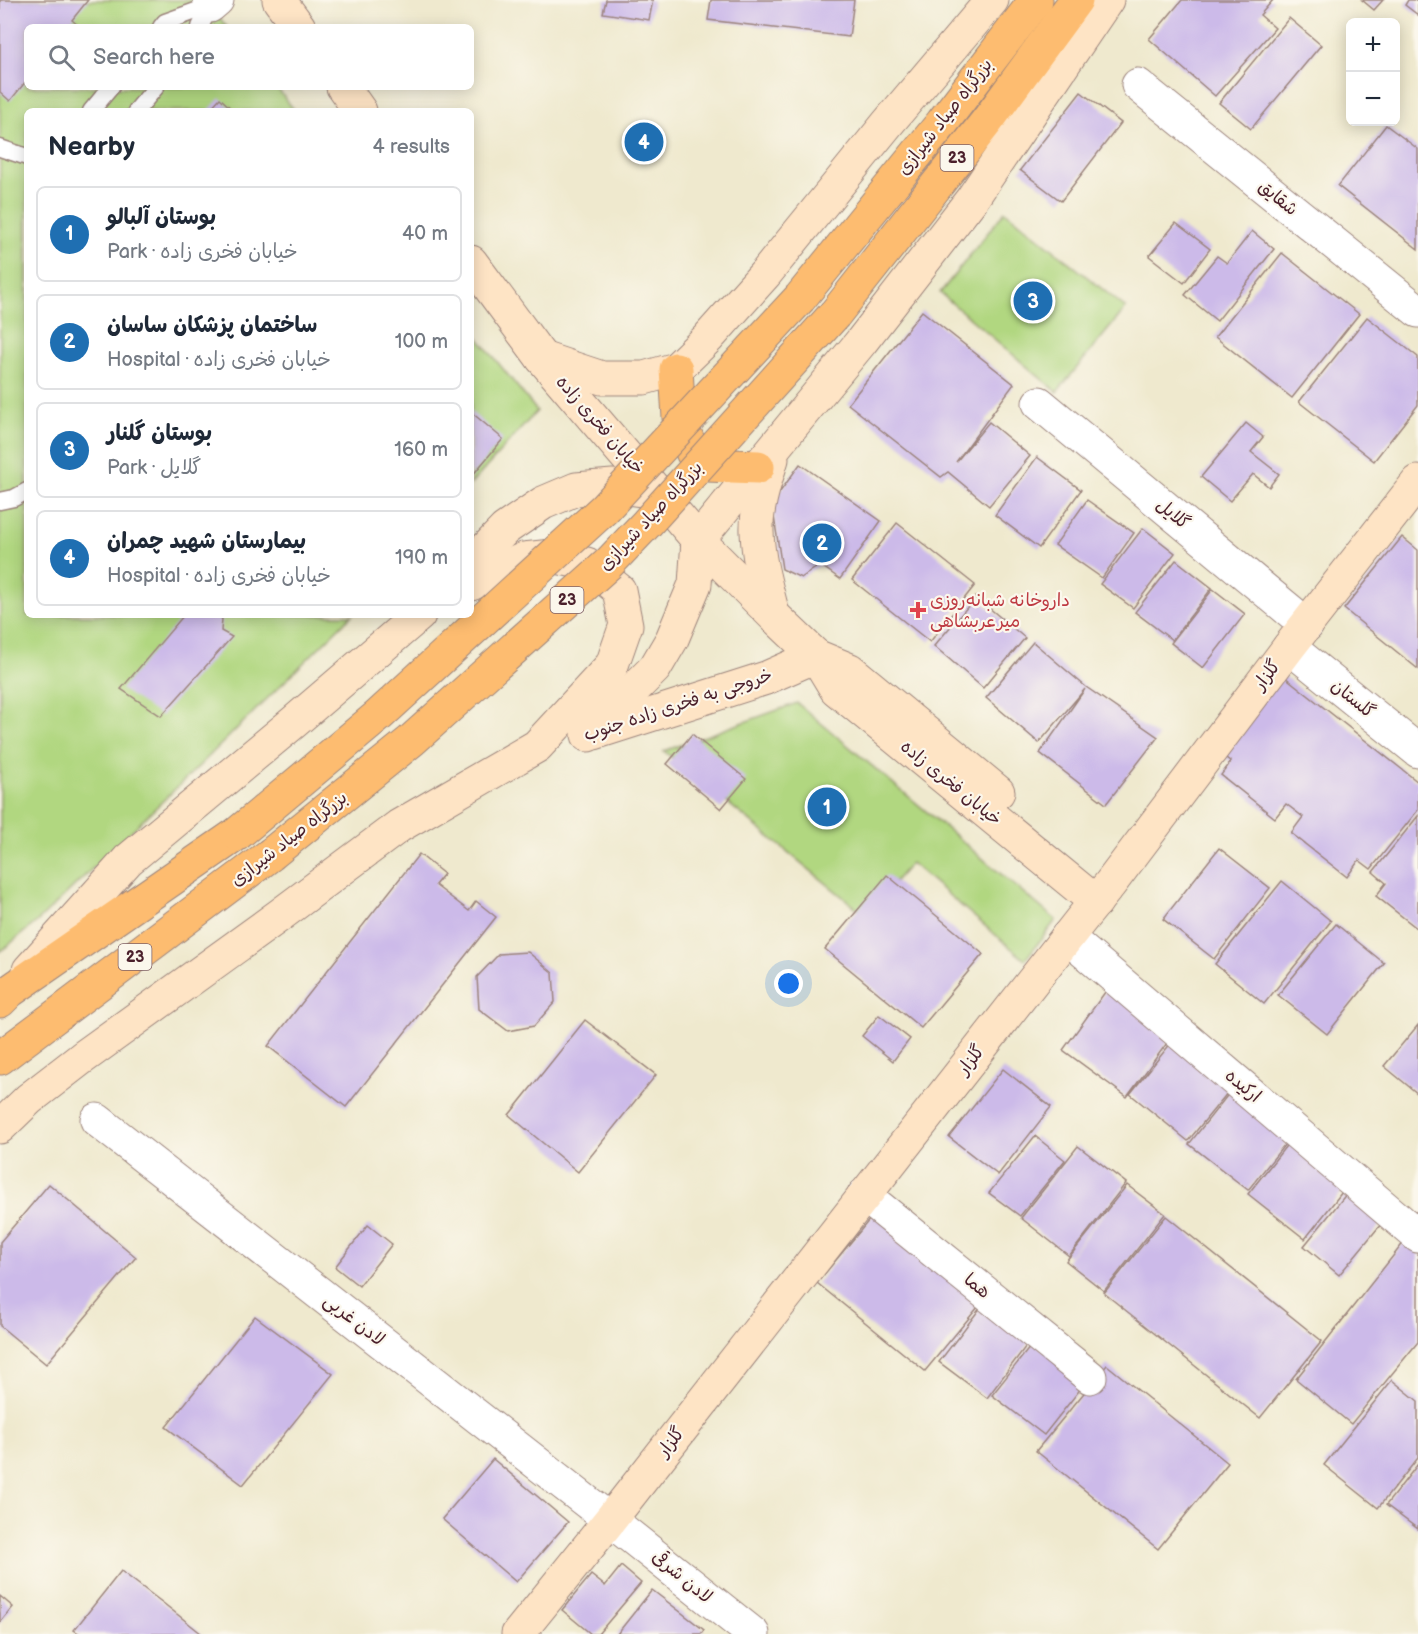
<!DOCTYPE html>
<html lang="en">
<head>
<meta charset="utf-8">
<style>
  :root { --surface:#fff; --page:#f2f2f3; --text:#1f2937; --muted:#747a83; --line:#e0e1e3; --accent:#1f6fb2 }
  body { margin:0; font-family:"Balsamiq Sans","Playpen Sans Arabic",sans-serif; background:var(--page); color:var(--text) }
  .controls { position:absolute; right:18px; top:18px; display:grid; overflow:hidden; border-radius:9px; box-shadow:0 3px 15px #0003 }
  .controls button { width:54px; height:54px; display:grid; place-items:center; padding:0; border:0; border-bottom:2px solid var(--line); background:var(--surface); color:var(--text); font:30px sans-serif }
  .you { position:absolute; left:789px; top:984px; width:21px; height:21px; margin:-15px; border:4px solid #fff; border-radius:50%; background:#1a73e8; box-shadow:0 0 0 9px #1a73e833 }
  .badge { display:grid; place-items:center; width:39px; height:39px; border-radius:50%; background:var(--accent); color:#fff; font-size:20px; font-weight:700 }
  .pin { position:absolute; translate:-50% -50%; border:3px solid #fff; box-shadow:0 2px 6px #0006 }
  .list { margin:0; padding:0; list-style:none }
  h2 { display:flex; justify-content:space-between; align-items:center; height:78px; margin:0; padding:0 24px; font-size:26px }
  h2 small { font-size:20px; font-weight:400; color:var(--muted) }
  .list li { display:grid; grid-template-columns:39px 1fr auto; gap:18px; align-items:center; box-sizing:border-box; height:96px; margin:0 12px 12px; padding:0 12px; border:2px solid var(--line); border-radius:9px }
  .list b { display:block; font-size:22px; white-space:nowrap }
  .list p { margin:0; font-size:20px; white-space:nowrap; color:var(--muted) }
  .list em { font-size:20px; font-style:normal; color:var(--muted) }
  .icon { flex:none; width:33px; height:33px; fill:none; stroke:currentColor; stroke-width:2; stroke-linecap:round; stroke-linejoin:round }
  .map { position:relative; flex:none; width:1418px; height:1634px; overflow:hidden }
  .search { position:absolute; background:var(--surface); box-shadow:0 3px 15px #0003; left:24px; top:24px; width:450px; height:66px; display:flex; align-items:center; gap:15px; box-sizing:border-box; padding:0 21px; border-radius:9px; color:var(--muted); font-size:22px }
  .panel { position:absolute; background:var(--surface); box-shadow:0 3px 15px #0003; left:24px; top:108px; width:450px; height:510px; border-radius:9px }
  .map>svg:first-child { display:block }
  .green { fill:#b1d780; stroke:#7e7b56; stroke-width:1.5 }
  .building { fill:#ccbae9 }
  .lines { fill:none; stroke-linecap:round; stroke-linejoin:round }
  .lane-casing { stroke:#9c847c; stroke-width:19 }
  .street-casing { stroke:#9c847c; stroke-width:35 }
  .secondary-casing { stroke:#9c847c; stroke-width:35 }
  .highway-casing { stroke:#9c847c; stroke-width:35 }
  .lane { stroke:#fff; stroke-width:16 }
  .street { stroke:#fff; stroke-width:33 }
  .secondary { stroke:#fee4c5; stroke-width:33 }
  .highway { stroke:#fdbc6f; stroke-width:33 }
  .highway-bridge-casing { stroke:#9c847c; stroke-width:35; stroke-linecap:butt }
  .highway-bridge { stroke:#fdbc6f; stroke-width:33 }
  .health-dot { fill:#e0444e; stroke:#fbf7ec; stroke-width:2 }
  .labels { text-anchor:middle; dominant-baseline:central; stroke-width:4.5; stroke-linejoin:round; paint-order:stroke }
  .shield { fill:#fbf7ec; stroke:#7f6065; stroke-width:1.5 }
  .shield-label { font-size:16px; font-weight:bold; fill:#4a1f2b }
  .street-label { font-size:18px; fill:#4a1f2b; stroke:#fbf7ec }
  .health-label { font-size:18px; fill:#be3a42; stroke:#fbf7ec; text-anchor:start }
</style>
</head>
<body>
<div class="map">
<svg width="1418" height="1634" viewBox="0 0 1418 1634">
  <rect width="100%" height="100%" fill="#fbf7ec"/>
  <filter id="ink" filterUnits="userSpaceOnUse"><feTurbulence type="fractalNoise" baseFrequency=".0167" numOctaves="2"/><feDisplacementMap in="SourceGraphic" scale="12" xChannelSelector="R" yChannelSelector="G"/><feConvolveMatrix kernelMatrix="1 2 1 2 8 2 1 2 1" color-interpolation-filters="sRGB"/></filter>
  <filter id="wash" filterUnits="userSpaceOnUse"><feTurbulence type="fractalNoise" baseFrequency=".008" numOctaves="4" result="noise"/><feDisplacementMap in="SourceGraphic" scale="24" xChannelSelector="R" yChannelSelector="G"/><feGaussianBlur stdDeviation="1.35" result="paint"/><feColorMatrix in="noise" values="0 0 0 0 0 0 0 0 0 0 0 0 0 0 0 0 0 1.4 0 .05"/><feComposite in="paint" operator="in"/></filter>
  <g filter="url(#wash)">
    <rect width="100%" height="100%" fill="#efe9ce"/>
    <g class="green">
      <polygon points="0,0 205,0 227,27 27,27 27,87 276,87 295,111 27,111 27,615 352,615 196,769 39,920 0,952"/>
      <polygon points="1005,211 1126,308 1057,392 940,293"/>
      <polygon points="471,329 537,411 471,484"/>
      <polygon points="797,703 1056,920 1025,960 911,863 865,915 664,751"/>
    </g>
    <g id="blocks">
      <g class="building">
        <polygon points="0,0 88,0 72,20 80,27 27,27 27,80 10,101 0,92"/>
        <polygon points="606,0 653,0 649,20 603,13"/>
        <polygon points="711,0 854,0 849,37 708,20"/>
        <polygon points="1182,0 1273,0 1260,15 1275,28 1215,96 1149,39"/>
        <polygon points="1362,0 1383,0 1374,10"/>
        <polygon points="1408,0 1418,0 1418,15 1405,5"/>
        <polygon points="1289,18 1321,45 1251,129 1219,103"/>
        <polygon points="1081,92 1121,123 1061,201 1020,170"/>
        <polygon points="220,98 234,111 208,111"/>
        <polygon points="1386,125 1418,149 1418,249 1338,186"/>
        <polygon points="1176,223 1210,249 1184,283 1149,256"/>
        <polygon points="1252,231 1274,249 1217,321 1185,295 1217,256 1227,263"/>
        <polygon points="1282,253 1359,314 1292,398 1215,337"/>
        <polygon points="922,311 1014,384 956,462 989,422 1030,456 989,506 948,472 941,477 848,404"/>
        <polygon points="1367,317 1418,357 1418,405 1374,461 1299,402"/>
        <polygon points="471,412 503,439 471,477"/>
        <polygon points="1246,423 1263,437 1251,452 1279,474 1269,487 1253,474 1230,501 1201,477"/>
        <polygon points="1037,457 1081,490 1039,548 995,515"/>
        <polygon points="800,464 881,521 840,579 820,565 801,578 782,569 772,503"/>
        <polygon points="1087,500 1134,533 1102,578 1055,545"/>
        <polygon points="897,523 975,585 930,642 852,580"/>
        <polygon points="1143,528 1175,553 1133,608 1100,584"/>
        <polygon points="1402,537 1418,550 1418,669 1344,609"/>
        <polygon points="1176,560 1212,588 1172,640 1135,612"/>
        <polygon points="1213,589 1245,614 1203,668 1171,643"/>
        <polygon points="976,597 1025,638 983,688 934,646"/>
        <polygon points="184,615 216,615 222,619 221,631 232,637 161,716 121,689"/>
        <polygon points="1033,642 1086,687 1158,737 1106,804 1040,753 1085,689 1039,743 986,698"/>
        <polygon points="1280,673 1418,782 1418,810 1371,869 1359,860 1347,877 1291,833 1303,817 1286,804 1275,818 1221,775 1231,762 1217,751"/>
        <polygon points="692,734 746,779 721,809 667,764"/>
        <polygon points="1418,816 1418,929 1376,896 1386,883 1373,872"/>
        <polygon points="1219,848 1270,888 1214,959 1163,919"/>
        <polygon points="419,854 444,874 435,885 469,911 476,901 496,917 346,1107 268,1046"/>
        <polygon points="887,875 983,954 921,1028 825,949"/>
        <polygon points="1282,881 1331,921 1264,1004 1215,964"/>
        <polygon points="1336,924 1384,963 1327,1034 1278,995"/>
        <polygon points="528,952 553,973 555,1002 534,1026 508,1031 479,1009 477,977 499,954"/>
        <polygon points="1108,988 1173,1035 1127,1097 1063,1050"/>
        <polygon points="879,1015 910,1039 893,1061 862,1036"/>
        <polygon points="585,1020 656,1075 578,1172 509,1115"/>
        <polygon points="1418,1025 1418,1094 1384,1066"/>
        <polygon points="1175,1038 1233,1086 1188,1141 1130,1094"/>
        <polygon points="1003,1069 1051,1107 998,1175 949,1137"/>
        <polygon points="1234,1087 1293,1134 1248,1190 1189,1144"/>
        <polygon points="1035,1136 1065,1160 1020,1216 989,1193"/>
        <polygon points="1293,1137 1350,1182 1305,1239 1248,1194"/>
        <polygon points="1078,1146 1126,1183 1069,1256 1021,1218"/>
        <polygon points="49,1184 136,1257 46,1364 0,1326 0,1242"/>
        <polygon points="1127,1185 1165,1214 1104,1291 1066,1261"/>
        <polygon points="1352,1187 1387,1217 1339,1275 1304,1246"/>
        <polygon points="875,1213 983,1301 925,1371 817,1283"/>
        <polygon points="1166,1216 1322,1341 1260,1418 1104,1293"/>
        <polygon points="368,1225 392,1244 359,1286 335,1267"/>
        <polygon points="1408,1237 1418,1245 1418,1342 1351,1424 1296,1379"/>
        <polygon points="981,1307 1029,1342 987,1398 939,1362"/>
        <polygon points="255,1316 333,1374 243,1485 166,1427"/>
        <polygon points="1034,1342 1086,1382 1044,1435 992,1395"/>
        <polygon points="1107,1365 1228,1463 1158,1549 1036,1451"/>
        <polygon points="1392,1380 1418,1401 1418,1458 1378,1508 1324,1465"/>
        <polygon points="493,1459 568,1522 516,1582 442,1519"/>
        <polygon points="1418,1464 1418,1529 1386,1505"/>
        <polygon points="621,1566 641,1583 598,1634 591,1634 562,1610 591,1575 605,1586"/>
        <polygon points="121,1571 163,1603 202,1634 80,1634 74,1630"/>
        <polygon points="652,1590 704,1630 701,1634 617,1634"/>
        <polygon points="0,1596 13,1607 0,1623"/>
      </g>
    </g>
  </g>
  <g filter="url(#ink)">
    <use href="#blocks" fill-opacity="0" stroke="#9c847c" stroke-width="1.5"/>
    <g class="lines">
      <g class="lane-casing">
        <g id="lane">
          <polyline points="161,27 165,22 210,6"/>
          <polyline points="200,27 210,6"/>
          <polyline points="91,111 111,87"/>
          <polyline points="136,111 156,87"/>
          <polyline points="0,148 27,157"/>
          <polyline points="0,501 14,498 27,491"/>
        </g>
      </g>
      <g class="street-casing">
        <g id="street">
          <polyline points="210,6 217,0"/>
          <polyline points="1138,85 1418,311"/>
          <polyline points="1039,403 1307,625"/>
          <polyline points="1289,647 1418,751"/>
          <polyline points="1067,937 1418,1236"/>
          <polyline points="97,1120 610,1520 753,1634"/>
          <polyline points="864,1195 1090,1377"/>
        </g>
      </g>
      <g class="secondary-casing">
        <g id="secondary">
          <polyline points="279,0 299,27"/>
          <polyline points="343,87 360,111"/>
          <polyline points="471,262 542,358 698,540 774,616 816,656 836,689 1096,902"/>
          <polyline points="542,358 602,378 644,378 676,369 708,338 766,273 888,123 992,0"/>
          <path d="M772 459C765 482 756 507 757 532 758 560 766 587 773 614"/>
          <polyline points="471,564 505,529 543,503 576,489 613,486 648,491"/>
          <polyline points="816,656 850,670 998,792"/>
          <polyline points="594,733 766,678 816,656"/>
          <polyline points="588,735 655,668 672,639 695,584 698,540 861,342 972,199 1107,0"/>
          <polyline points="29,970 128,860 294,722 419,615"/>
          <polyline points="0,1127 29,1099 82,1058 280,915 399,826 537,746 612,665 626,625 619,590 587,564 552,556 524,559 471,584"/>
          <polyline points="518,1634 610,1520 1080,921 1110,884 1289,647 1418,482"/>
        </g>
      </g>
      <g class="highway-casing">
        <g id="highway">
          <polyline points="800,298 942,123 1036,0"/>
          <polyline points="835,314 988,120 1076,0"/>
          <polyline points="676,369 679,418 693,454 707,465 758,467"/>
          <polyline points="0,1001 10,991 237,834"/>
          <polyline points="0,1058 270,855"/>
        </g>
      </g>
      <use href="#lane" class="lane"/>
      <use href="#street" class="street"/>
      <use href="#secondary" class="secondary"/>
      <use href="#highway" class="highway"/>
      <g class="highway-bridge-casing">
        <g id="highway-bridge">
          <polyline points="237,834 378,716 604,509 800,298"/>
          <polyline points="270,855 411,741 608,564 647,523 835,314"/>
        </g>
      </g>
      <use href="#highway-bridge" class="highway-bridge"/>
    </g>
  </g>
  <path class="health-dot" d="M915 601h6v6h6v6h-6v6h-6v-6h-6v-6h6z"/>
  <g class="labels">
    <g class="shield">
      <rect x="940.5" y="145" width="33" height="26" rx="4.5"/>
      <rect x="550.5" y="587" width="33" height="26" rx="4.5"/>
      <rect x="118.5" y="944" width="33" height="26" rx="4.5"/>
    </g>
    <g class="shield-label">
      <text x="957" y="158">23</text>
      <text x="567" y="600">23</text>
      <text x="135" y="957">23</text>
    </g>
    <g class="street-label">
      <text transform="translate(945 117) rotate(-52)">بزرگراه صیاد شیرازی</text>
      <text transform="translate(1278 198) rotate(39)">شقایق</text>
      <text transform="translate(600 425) rotate(49)">خیابان فخری زاده</text>
      <text transform="translate(1173 514) rotate(40)">گلایل</text>
      <text transform="translate(651 516) rotate(-47)">بزرگراه صیاد شیرازی</text>
      <text transform="translate(1267 675) rotate(-53)">گلزار</text>
      <text transform="translate(1353 699) rotate(39)">گلستان</text>
      <text transform="translate(678 705) rotate(-18)">خروجی به فخری زاده جنوب</text>
      <text transform="translate(951 783) rotate(39)">خیابان فخری زاده</text>
      <text transform="translate(289 839) rotate(-38)">بزرگراه صیاد شیرازی</text>
      <text transform="translate(971 1060) rotate(-52)">گلزار</text>
      <text transform="translate(1243 1086) rotate(40)">ارکیده</text>
      <text transform="translate(977 1286) rotate(39)">هما</text>
      <text transform="translate(354 1320) rotate(38)">لادن غربی</text>
      <text transform="translate(671 1442) rotate(-52)">گلزار</text>
      <text transform="translate(682 1577) rotate(39)">لادن شرقی</text>
    </g>
    <g class="health-label">
      <text x="930" y="600">داروخانه شبانه‌روزی<tspan x="930" dy="21">میرعربشاهی</tspan></text>
    </g>
  </g>
</svg>
<div class="controls">
<button>+</button>
<button>−</button>
</div>
<div class="you"></div>
<div class="pin badge" style="left:827px;top:807px">1</div>
<div class="pin badge" style="left:822px;top:543px">2</div>
<div class="pin badge" style="left:1033px;top:301px">3</div>
<div class="pin badge" style="left:644px;top:142px">4</div>
<div class="search"><svg class="icon" aria-label="search" viewBox="0 0 24 24"><circle cx="10" cy="10" r="6"/><path d="M15 15l6 6"/></svg>Search here</div>
<section class="panel">
<h2>Nearby<small>4 results</small></h2>
<ul class="list">
<li><span class="badge">1</span><div><b>بوستان آلبالو</b><p>Park · خیابان فخری زاده</p></div><em>40 m</em></li>
<li><span class="badge">2</span><div><b>ساختمان پزشکان ساسان</b><p>Hospital · خیابان فخری زاده</p></div><em>100 m</em></li>
<li><span class="badge">3</span><div><b>بوستان گلنار</b><p>Park · گلایل</p></div><em>160 m</em></li>
<li><span class="badge">4</span><div><b>بیمارستان شهید چمران</b><p>Hospital · خیابان فخری زاده</p></div><em>190 m</em></li>
</ul>
</section>
</div>
</body>
</html>
